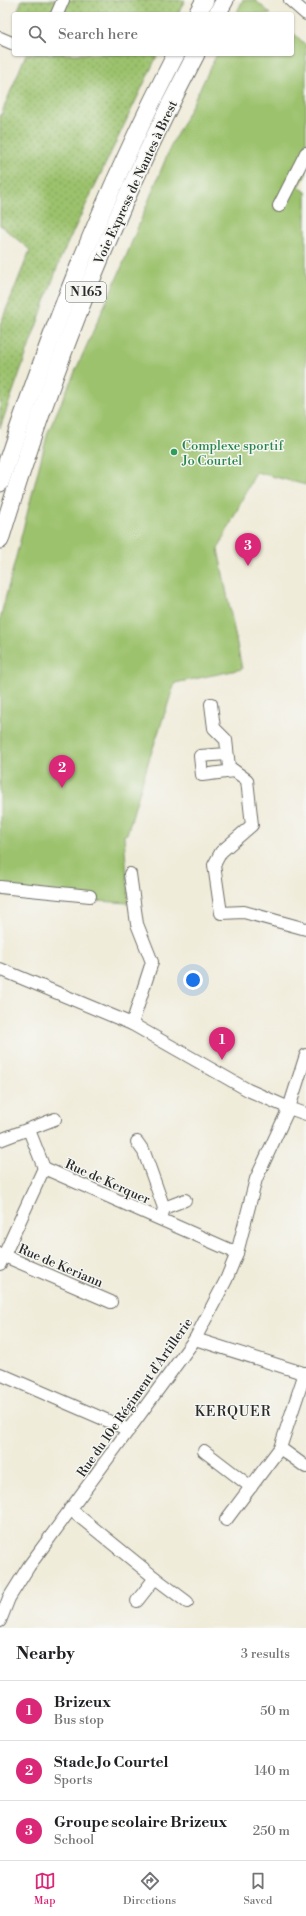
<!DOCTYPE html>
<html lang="en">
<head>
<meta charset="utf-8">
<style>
	:root { --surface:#fff; --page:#f6f6f6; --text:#202124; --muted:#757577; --line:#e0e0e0; --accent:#db2777 }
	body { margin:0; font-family:"Libre Bodoni",serif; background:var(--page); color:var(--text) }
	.you { position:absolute; left:193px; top:980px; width:14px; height:14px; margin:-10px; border:3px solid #fff; border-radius:50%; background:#1a73e8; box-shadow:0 0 0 6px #1a73e833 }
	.badge { display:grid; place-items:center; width:26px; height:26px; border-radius:50%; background:var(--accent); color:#fff; font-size:13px; font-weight:700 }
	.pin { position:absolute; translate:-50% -33px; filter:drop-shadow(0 1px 2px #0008) }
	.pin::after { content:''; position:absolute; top:21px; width:14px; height:12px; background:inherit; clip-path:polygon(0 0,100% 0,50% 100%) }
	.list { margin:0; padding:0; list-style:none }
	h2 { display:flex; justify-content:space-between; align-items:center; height:52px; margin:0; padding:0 16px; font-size:17px }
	h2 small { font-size:13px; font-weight:400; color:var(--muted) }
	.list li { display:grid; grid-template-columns:26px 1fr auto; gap:12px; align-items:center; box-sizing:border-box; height:60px; padding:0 16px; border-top:1px solid var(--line) }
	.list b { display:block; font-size:15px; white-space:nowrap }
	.list p { margin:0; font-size:13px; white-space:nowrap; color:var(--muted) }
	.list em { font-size:13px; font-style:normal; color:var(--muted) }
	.icon { flex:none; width:22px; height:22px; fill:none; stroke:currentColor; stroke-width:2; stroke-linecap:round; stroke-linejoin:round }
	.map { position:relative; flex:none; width:306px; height:1628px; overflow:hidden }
	.search { position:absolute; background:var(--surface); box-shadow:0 1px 3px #0004; left:12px; right:12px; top:12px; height:44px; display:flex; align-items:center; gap:10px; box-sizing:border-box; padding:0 14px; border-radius:4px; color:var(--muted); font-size:15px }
	.sheet { height:232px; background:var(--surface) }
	nav { display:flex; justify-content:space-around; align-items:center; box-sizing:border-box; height:56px; border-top:1px solid var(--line); background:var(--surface); font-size:11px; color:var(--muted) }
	nav a { display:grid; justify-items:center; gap:2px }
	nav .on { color:var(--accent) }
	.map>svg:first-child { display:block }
	.grass { fill:url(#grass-dots); stroke:#64764c }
	.green { fill:#9cc26d; stroke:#64764c }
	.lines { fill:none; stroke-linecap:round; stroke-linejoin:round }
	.minor-casing { stroke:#706f68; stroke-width:14 }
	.highway-casing { stroke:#706f68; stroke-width:19 }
	.minor { stroke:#fff; stroke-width:12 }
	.highway { stroke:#fff; stroke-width:17 }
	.leisure-dot { fill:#2e9e5b; stroke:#f6f6f2; stroke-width:1.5 }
	.labels { text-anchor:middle; stroke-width:3; stroke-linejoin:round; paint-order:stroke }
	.shield { fill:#f6f6f2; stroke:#686867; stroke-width:1 }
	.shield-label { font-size:12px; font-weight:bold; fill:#2b2b2b }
	.street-label { font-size:13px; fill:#2b2b2b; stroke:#f6f6f2 }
	.leisure-label { font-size:13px; fill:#27864d; stroke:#f6f6f2; text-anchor:start }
	.neighbourhood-label { font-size:14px; letter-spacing:1px; fill:#2b2b2b; stroke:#f6f6f2 }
</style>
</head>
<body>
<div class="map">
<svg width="306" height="1628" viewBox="0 0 306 1628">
	<defs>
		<pattern id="grass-dots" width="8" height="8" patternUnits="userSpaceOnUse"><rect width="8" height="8" fill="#9cc26d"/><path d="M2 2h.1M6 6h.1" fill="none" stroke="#7f9e5a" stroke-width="1.8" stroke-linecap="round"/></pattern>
	</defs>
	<rect width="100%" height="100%" fill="#f6f6f2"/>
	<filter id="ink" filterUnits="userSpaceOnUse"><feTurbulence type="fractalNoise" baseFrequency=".025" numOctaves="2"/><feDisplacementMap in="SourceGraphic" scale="8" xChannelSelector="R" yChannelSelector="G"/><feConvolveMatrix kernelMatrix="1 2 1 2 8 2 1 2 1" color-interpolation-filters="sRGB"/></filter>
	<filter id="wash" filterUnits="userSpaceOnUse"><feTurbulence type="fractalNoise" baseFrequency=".012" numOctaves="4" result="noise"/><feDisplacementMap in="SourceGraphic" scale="16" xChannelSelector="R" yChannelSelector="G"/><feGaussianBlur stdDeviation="0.9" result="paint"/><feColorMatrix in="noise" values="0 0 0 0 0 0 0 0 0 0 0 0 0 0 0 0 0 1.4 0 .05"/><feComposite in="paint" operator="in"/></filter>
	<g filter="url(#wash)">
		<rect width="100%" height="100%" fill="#f0ecda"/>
		<g class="grass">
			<path d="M 22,0 L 185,0 L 178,14 L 16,14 Z"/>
			<path d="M 26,54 L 158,54 L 61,257 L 0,428 L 0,325 L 30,250 L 0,225 L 0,117 Z"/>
		</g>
		<g class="green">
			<path d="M 243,0 L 255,0 L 271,14 L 236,14 Z"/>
			<path d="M 292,32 L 306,45 L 306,174 L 299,187 L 306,192 L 306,485 L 256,472 L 218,549 L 242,669 L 175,683 L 148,763 L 127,834 L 124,835 L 129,903 L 0,895 L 0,619 L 48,432 L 120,271 L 172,143 L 185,119 L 217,54 L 292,54 Z"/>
		</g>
	</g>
	<g filter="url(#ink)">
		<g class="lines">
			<defs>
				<g id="minor">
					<path d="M 290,0 L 306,14"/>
					<path d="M 57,14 L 63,0"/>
					<path d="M 0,38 L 14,44"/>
					<path d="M 279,206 L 306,153"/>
					<path d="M 211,704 L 214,728 L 226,740 L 229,767 L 247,780 L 252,825 L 221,852 L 214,865 L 221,913 L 244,912 L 306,929"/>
					<path d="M 227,754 L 200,756 L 202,775 L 234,771"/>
					<path d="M 130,874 L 137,924 L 152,962 L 132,1024"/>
					<path d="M 0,887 L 90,896"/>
					<path d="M 0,969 L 132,1024 L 248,1090 L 289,1108 L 306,1114"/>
					<path d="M 29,1130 L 44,1168"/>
					<path d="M 0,1140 L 55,1119"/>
					<path d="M 137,1142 L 144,1152 L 164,1208 L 161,1219"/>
					<path d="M 164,1208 L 185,1200"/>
					<path d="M 0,1254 L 111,1302"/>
					<path d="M 0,1264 L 44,1168 L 237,1253"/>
					<path d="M 195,1339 L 306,1374"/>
					<path d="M 0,1374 L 129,1430"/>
					<path d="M 280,1448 L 306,1467"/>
					<path d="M 204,1451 L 251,1487"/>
					<path d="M 70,1509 L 155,1578"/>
					<path d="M 226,1520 L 280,1448 L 305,1373"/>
					<path d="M 137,1601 L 155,1578 L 187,1602"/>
					<path d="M 0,1621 L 9,1598 L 29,1566 L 195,1339 L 226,1280 L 237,1253 L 256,1179 L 289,1108 L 306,1055"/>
				</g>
				<g id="highway">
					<path d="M 197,14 L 205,0"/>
					<path d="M 217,14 L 225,0"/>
					<path d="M 0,483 C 49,335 104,193 176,54"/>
					<path d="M 0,540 C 51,372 114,209 196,54"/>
				</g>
			</defs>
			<use href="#minor" class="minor-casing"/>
			<use href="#highway" class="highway-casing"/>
			<use href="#minor" class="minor"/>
			<use href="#highway" class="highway"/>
		</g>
	</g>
	<circle class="leisure-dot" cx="174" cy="452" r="4"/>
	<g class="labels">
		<rect class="shield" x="66" y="282" width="40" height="20" rx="3"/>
		<g class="shield-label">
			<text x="86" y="296">N 165</text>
		</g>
		<g class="street-label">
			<text transform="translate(135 182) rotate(-65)" y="5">Voie Express de Nantes à Brest</text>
			<text transform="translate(108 1181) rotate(24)" y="5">Rue de Kerquer</text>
			<text transform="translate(61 1265) rotate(23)" y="5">Rue de Keriann</text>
			<text transform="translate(134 1397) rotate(-55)" y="5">Rue du 10e Régiment d'Artillerie</text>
		</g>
		<g class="leisure-label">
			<text x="182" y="450">Complexe sportif<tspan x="182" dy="15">Jo Courtel</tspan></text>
		</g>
		<g class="neighbourhood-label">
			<text x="233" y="1416">KERQUER</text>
		</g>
	</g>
</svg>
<div class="you"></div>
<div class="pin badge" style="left:222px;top:1060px">1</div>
<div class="pin badge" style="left:62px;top:788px">2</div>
<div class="pin badge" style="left:248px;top:566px">3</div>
<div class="search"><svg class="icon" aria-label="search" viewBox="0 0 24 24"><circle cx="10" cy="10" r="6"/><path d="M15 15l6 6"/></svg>Search here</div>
</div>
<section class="sheet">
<h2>Nearby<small>3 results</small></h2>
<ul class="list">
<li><span class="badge">1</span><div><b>Brizeux</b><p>Bus stop</p></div><em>50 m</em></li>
<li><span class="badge">2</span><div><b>Stade Jo Courtel</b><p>Sports</p></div><em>140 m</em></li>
<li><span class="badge">3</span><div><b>Groupe scolaire Brizeux</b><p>School</p></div><em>250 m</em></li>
</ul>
</section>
<nav>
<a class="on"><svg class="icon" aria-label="map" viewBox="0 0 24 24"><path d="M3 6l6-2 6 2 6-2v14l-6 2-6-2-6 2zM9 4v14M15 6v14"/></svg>Map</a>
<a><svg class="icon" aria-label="directions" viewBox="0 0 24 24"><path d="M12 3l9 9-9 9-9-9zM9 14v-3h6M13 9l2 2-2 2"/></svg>Directions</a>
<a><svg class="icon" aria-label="saved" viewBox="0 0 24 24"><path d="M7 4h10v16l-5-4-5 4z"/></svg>Saved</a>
</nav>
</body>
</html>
